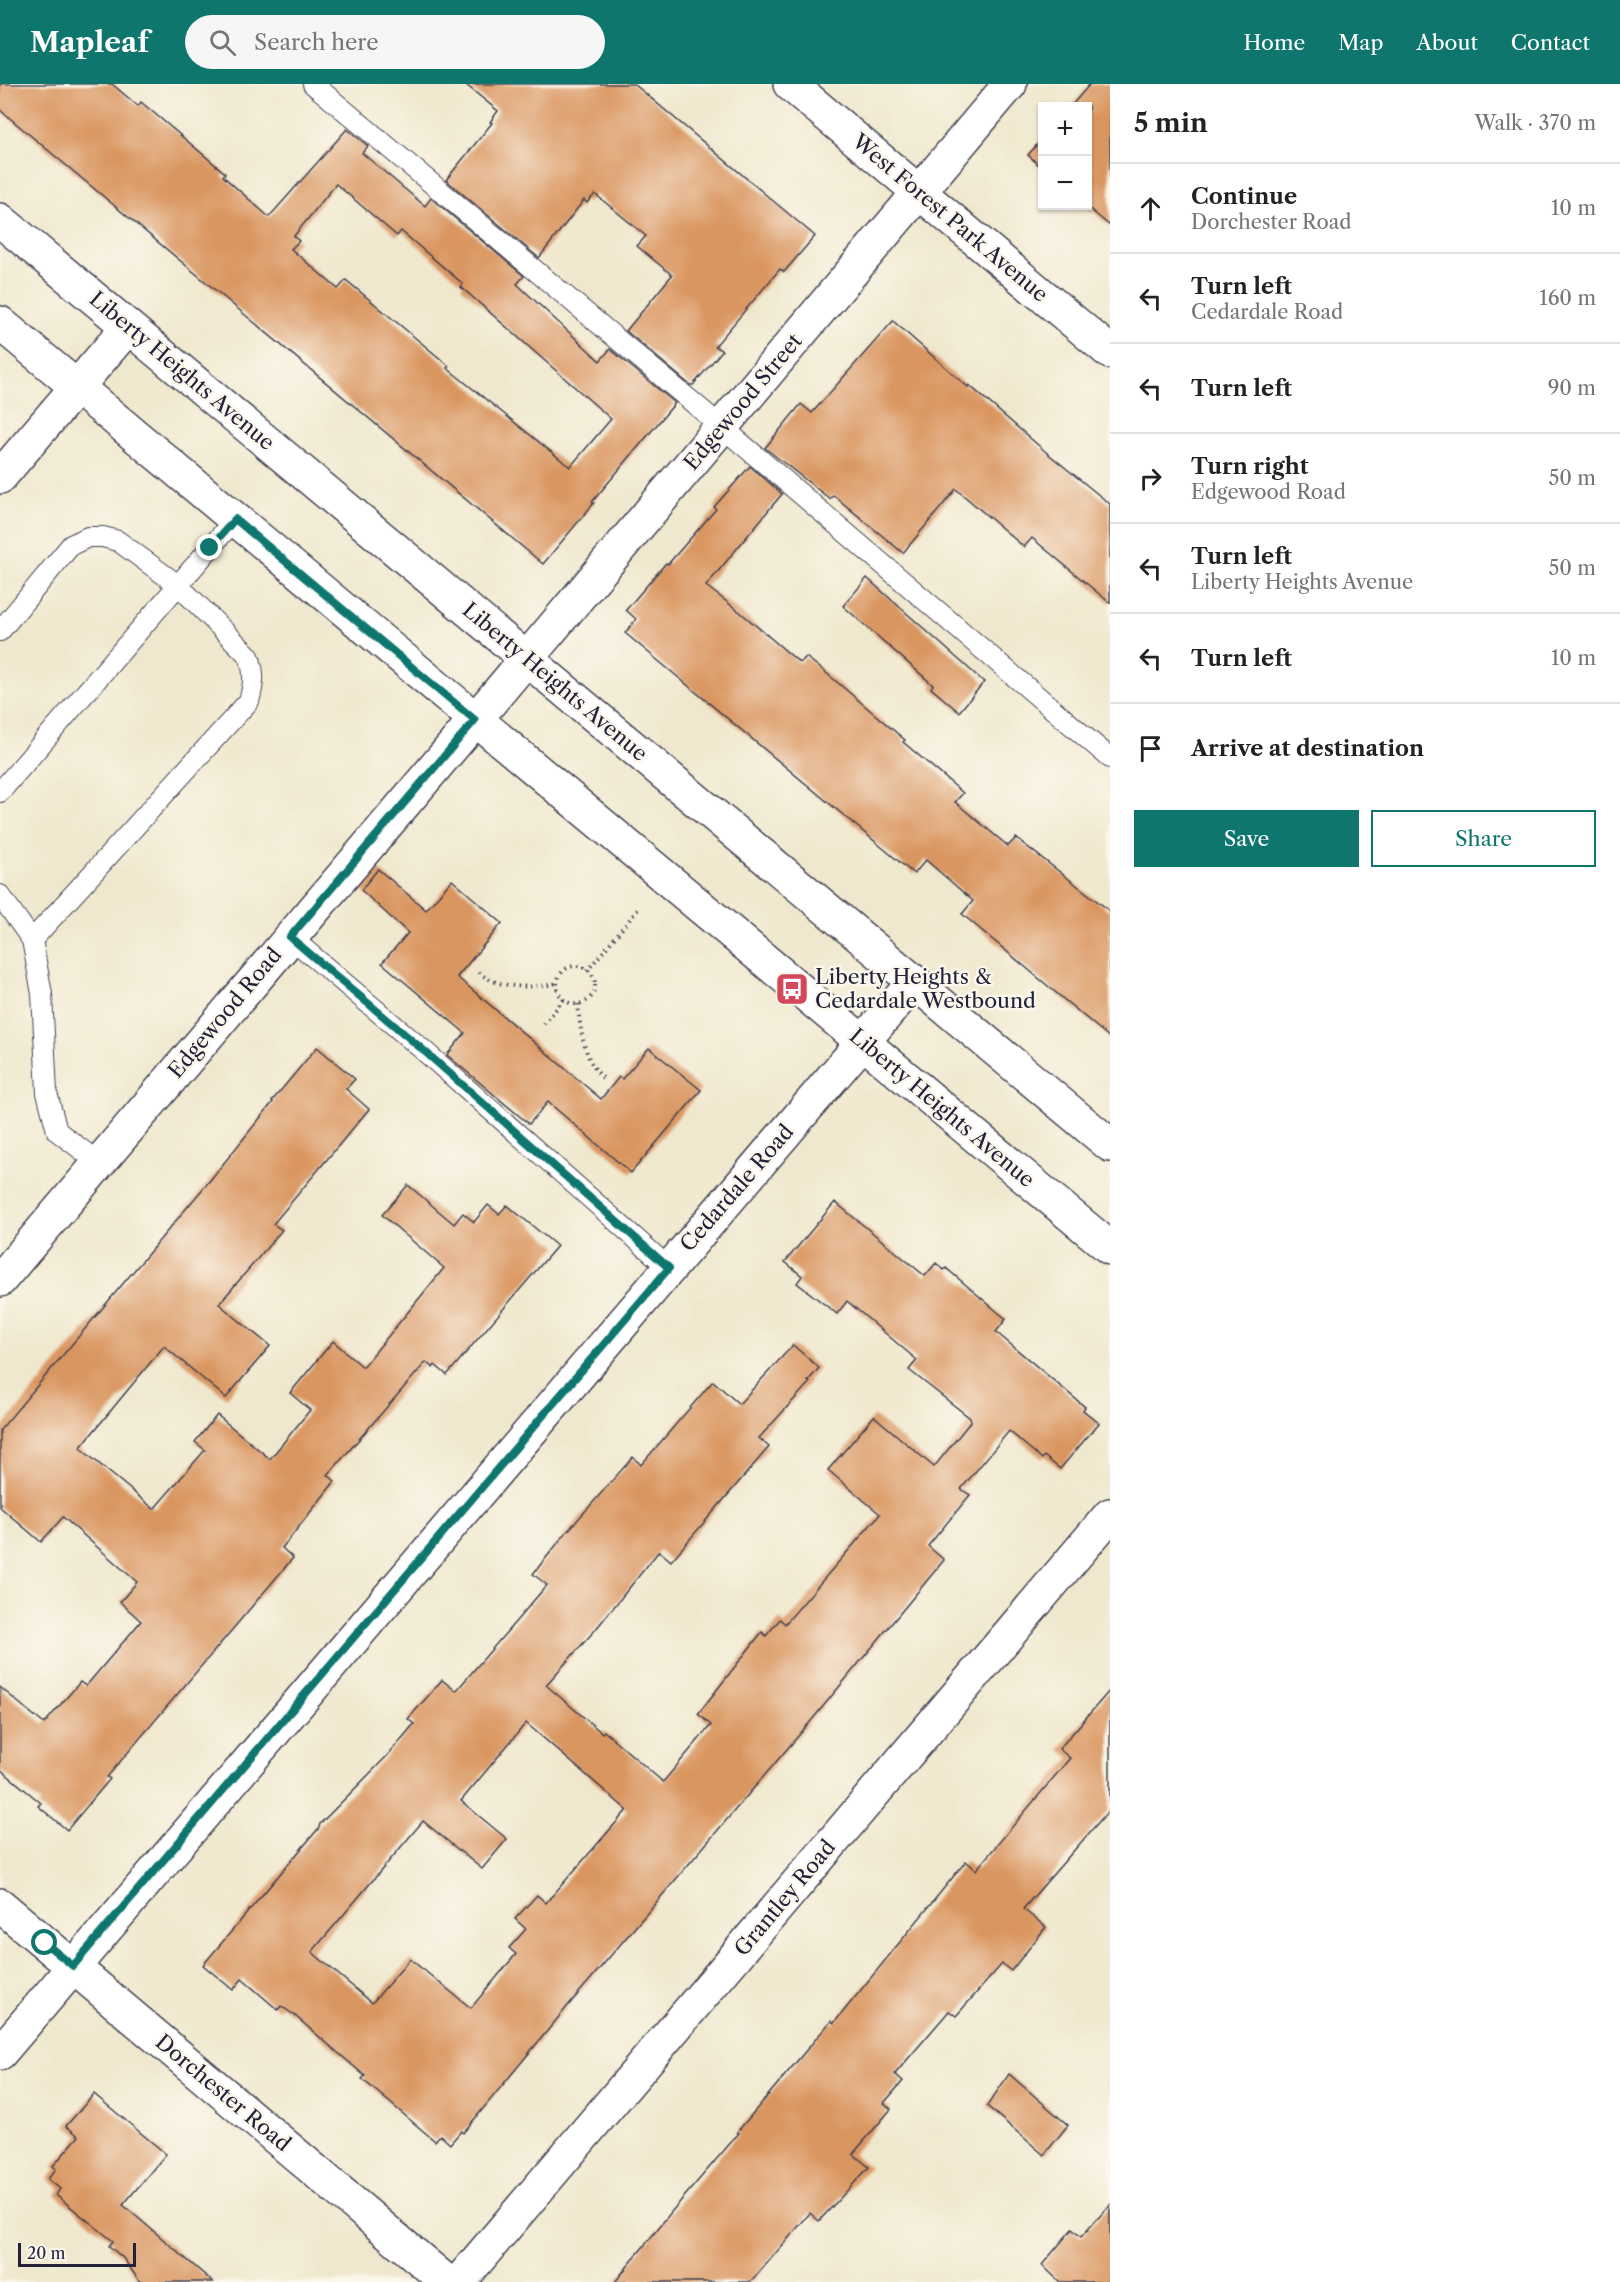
<!DOCTYPE html>
<html lang="en">
<head>
<meta charset="utf-8">
<style>
	:root { --surface:#fff; --page:#f6f6f6; --text:#222; --muted:#767676; --line:#e0e0e0; --accent:#0f766e }
	body { margin:0; font-family:"Libre Caslon Text",serif; background:var(--page); color:var(--text) }
	.controls { position:absolute; right:18px; top:18px; display:grid; overflow:hidden; border-radius:0px; box-shadow:0 2px 4px #0004 }
	.controls button { width:54px; height:54px; display:grid; place-items:center; padding:0; border:0; border-bottom:2px solid var(--line); background:var(--surface); color:var(--text); font:30px sans-serif }
	.scale { position:absolute; left:18px; bottom:15px; width:118px; box-sizing:border-box; padding-left:6px; border:3px solid #22223b; border-top:0; font-size:16px; line-height:21px; white-space:nowrap; color:#22223b; -webkit-text-stroke:4px #fbf7ec; paint-order:stroke }
	.stop { position:absolute; width:18px; height:18px; margin:-14px; border:4px solid #0f766e; border-radius:50%; background:#fff }
	.stop.end { background:#0f766e; border-color:#fff; box-shadow:0 2px 6px #0008 }
	.list { margin:0; padding:0; list-style:none }
	h2 { display:flex; justify-content:space-between; align-items:center; height:78px; margin:0; padding:0 24px; font-size:26px }
	h2 small { font-size:20px; font-weight:400; color:var(--muted) }
	.list li { display:grid; grid-template-columns:39px 1fr auto; gap:18px; align-items:center; box-sizing:border-box; height:90px; padding:0 24px; border-top:2px solid var(--line) }
	.list b { display:block; font-size:22px; white-space:nowrap }
	.list p { margin:0; font-size:20px; white-space:nowrap; color:var(--muted) }
	.list em { font-size:20px; font-style:normal; color:var(--muted) }
	.actions { display:flex; gap:12px; padding:18px 24px }
	.actions a { flex:1; padding:14px 0; border:2px solid var(--accent); border-radius:0px; text-align:center; font-size:21px; color:var(--accent) }
	.actions .main { background:var(--accent); color:#fff }
	.icon { flex:none; width:33px; height:33px; fill:none; stroke:currentColor; stroke-width:2; stroke-linecap:round; stroke-linejoin:round }
	.map { position:relative; flex:none; width:1110px; height:2198px; overflow:hidden }
	header { display:flex; align-items:center; gap:36px; box-sizing:border-box; height:84px; padding:0 30px; background:var(--accent); color:#fff }
	header strong { font-size:28px }
	nav { display:flex; gap:33px; margin-inline-start:auto; font-size:21px }
	.search { width:420px; height:54px; background:var(--page); display:flex; align-items:center; gap:15px; box-sizing:border-box; padding:0 21px; border-radius:33px; color:var(--muted); font-size:22px }
	main { display:flex }
	aside { flex:1; background:var(--surface) }
	.map>svg:first-child { display:block }
	.building { fill:#da9660; fill-rule:evenodd }
	.lines { fill:none; stroke-linecap:round; stroke-linejoin:round }
	.lane-casing { stroke:#414051; stroke-width:22 }
	.street-casing { stroke:#414051; stroke-width:36 }
	.secondary-casing { stroke:#414051; stroke-width:36 }
	.primary-casing { stroke:#414051; stroke-width:36 }
	.path { stroke:#414051; stroke-width:4; stroke-dasharray:1.5 4.5; stroke-linecap:butt }
	.lane { stroke:#fff; stroke-width:20 }
	.street { stroke:#fff; stroke-width:33 }
	.secondary { stroke:#fff; stroke-width:33 }
	.primary { stroke:#fff; stroke-width:33 }
	.route { stroke:#0f766e; stroke-width:8 }
	.labels { text-anchor:middle; stroke-width:5; stroke-linejoin:round; paint-order:stroke }
	.street-label { font-size:21px; fill:#22223b; stroke:#fbf7ec }
	.poi-label { font-size:21px; fill:#22223b; stroke:#fbf7ec; text-anchor:start }
</style>
</head>
<body>
<header>
<strong>Mapleaf</strong>
<div class="search"><svg class="icon" aria-label="search" viewBox="0 0 24 24"><circle cx="10" cy="10" r="6"/><path d="M15 15l6 6"/></svg>Search here</div>
<nav><a>Home</a><a>Map</a><a>About</a><a>Contact</a></nav>
</header>
<main>
<div class="map">
<svg width="1110" height="2198" viewBox="0 0 1110 2198">
	<rect width="100%" height="100%" fill="#fbf7ec"/>
	<filter id="ink" filterUnits="userSpaceOnUse"><feTurbulence type="fractalNoise" baseFrequency=".0167" numOctaves="2"/><feDisplacementMap in="SourceGraphic" scale="12" xChannelSelector="R" yChannelSelector="G"/><feConvolveMatrix kernelMatrix="1 2 1 2 8 2 1 2 1" color-interpolation-filters="sRGB"/></filter>
	<filter id="wash" filterUnits="userSpaceOnUse"><feTurbulence type="fractalNoise" baseFrequency=".008" numOctaves="4" result="noise"/><feDisplacementMap in="SourceGraphic" scale="24" xChannelSelector="R" yChannelSelector="G"/><feGaussianBlur stdDeviation="1.35" result="paint"/><feColorMatrix in="noise" values="0 0 0 0 0 0 0 0 0 0 0 0 0 0 0 0 0 1.4 0 .05"/><feComposite in="paint" operator="in"/></filter>
	<g filter="url(#wash)">
		<rect width="100%" height="100%" fill="#f0e8ce"/>
		<g id="blocks">
			<g class="building">
				<path d="M 0,0 L 112,0 L 138,22 L 141,18 L 225,89 L 223,92 L 269,133 L 347,45 L 368,62 L 362,69 L 425,122 L 431,114 L 524,192 L 517,200 L 600,277 L 610,265 L 675,319 L 592,418 L 594,419 L 543,480 L 0,26 ZM 336,100 L 397,152 L 401,147 L 463,200 L 461,203 L 611,335 L 570,383 L 447,284 L 449,282 L 346,196 L 338,205 L 291,165 L 299,157 L 294,152 Z"/>
				<path d="M 465,0 L 634,0 L 815,152 L 784,188 L 780,185 L 715,262 L 722,267 L 693,301 L 690,301 L 626,247 L 672,191 L 637,162 L 646,152 L 595,110 L 587,119 L 584,116 L 539,174 L 446,96 L 492,39 L 490,38 L 498,27 Z"/>
				<path d="M 1090,0 L 1110,0 L 1110,142 L 1086,122 L 1088,22 L 1071,22 Z"/>
				<path d="M 1042,55 L 1042,84 L 1028,71 Z"/>
				<path d="M 893,237 L 968,303 L 969,301 L 1046,368 L 1110,420 L 1110,519 L 1032,454 L 1024,463 L 956,405 L 903,469 L 833,411 L 830,415 L 765,364 L 801,320 L 812,329 Z"/>
				<path d="M 750,382 L 782,410 L 706,502 L 740,528 L 800,579 L 806,573 L 824,587 L 905,656 L 903,658 L 963,709 L 955,718 L 1008,762 L 1016,754 L 1110,827 L 1110,954 L 962,830 L 973,817 L 926,776 L 914,790 L 625,549 L 636,535 L 626,526 L 666,479 L 668,480 L 716,425 L 714,423 Z"/>
				<path d="M 867,494 L 984,598 L 959,628 L 931,604 L 933,601 L 843,522 Z"/>
				<path d="M 378,785 L 426,826 L 452,796 L 502,839 L 457,893 L 601,1015 L 619,993 L 622,995 L 649,964 L 701,1006 L 631,1089 L 548,1018 L 529,1040 L 447,971 L 465,949 L 382,879 L 408,849 L 361,806 Z"/>
				<path d="M 317,963 L 355,995 L 346,1005 L 369,1025 L 273,1140 L 282,1146 L 219,1220 L 270,1262 L 226,1314 L 164,1262 L 80,1364 L 154,1425 L 205,1366 L 195,1358 L 217,1331 L 270,1375 L 310,1326 L 290,1309 L 333,1257 L 363,1283 L 444,1184 L 382,1131 L 408,1101 L 454,1140 L 463,1129 L 474,1138 L 488,1121 L 499,1130 L 507,1121 L 557,1162 L 447,1291 L 435,1281 L 433,1284 L 426,1278 L 328,1391 L 335,1397 L 282,1464 L 293,1474 L 107,1693 L 110,1695 L 67,1746 L 38,1722 L 41,1719 L 0,1685 L 0,1603 L 44,1640 L 80,1598 L 86,1602 L 141,1537 L 120,1518 L 137,1498 L 63,1433 L 41,1458 L 0,1423 L 0,1346 L 211,1095 L 273,1018 L 272,1017 Z"/>
				<path d="M 835,1118 L 925,1192 L 936,1179 L 944,1186 L 946,1184 L 1006,1235 L 996,1248 L 1085,1323 L 1083,1326 L 1099,1339 L 1060,1385 L 1044,1372 L 1042,1375 L 1009,1347 L 961,1405 L 970,1411 L 928,1462 L 944,1476 L 811,1637 L 572,1917 L 463,2049 L 461,2047 L 450,2060 L 440,2051 L 435,2057 L 362,1995 L 365,1992 L 294,1931 L 281,1922 L 278,1926 L 242,1895 L 233,1906 L 203,1881 L 318,1745 L 320,1740 L 387,1672 L 414,1640 L 408,1635 L 442,1596 L 456,1607 L 547,1501 L 533,1490 L 566,1449 L 633,1373 L 641,1381 L 713,1297 L 739,1320 L 793,1261 L 819,1284 L 808,1297 L 810,1298 L 759,1354 L 769,1363 L 671,1477 L 659,1467 L 596,1545 L 546,1601 L 602,1649 L 604,1647 L 663,1698 L 711,1641 L 698,1630 L 762,1548 L 766,1552 L 780,1535 L 785,1540 L 880,1430 L 828,1386 L 874,1332 L 934,1383 L 971,1337 L 970,1334 L 909,1286 L 917,1276 L 847,1217 L 837,1230 L 797,1199 L 802,1192 L 785,1178 ZM 526,1639 L 627,1726 L 546,1819 L 537,1811 L 515,1835 L 526,1845 L 509,1864 L 516,1870 L 471,1924 L 410,1875 L 372,1919 L 312,1868 L 423,1737 L 482,1785 L 507,1755 L 461,1717 Z"/>
				<path d="M 1110,1606 L 1110,1725 L 1023,1825 L 1046,1843 L 1011,1887 L 1002,1880 L 956,1932 L 949,1927 L 895,1990 L 903,1997 L 884,2019 L 891,2025 L 853,2070 L 869,2083 L 819,2137 L 810,2129 L 751,2198 L 615,2198 L 672,2127 L 739,2049 L 737,2048 L 831,1937 L 834,1939 L 966,1777 L 976,1786 L 1070,1674 L 1059,1665 Z"/>
				<path d="M 1009,1990 L 1068,2041 L 1044,2071 L 987,2022 Z"/>
				<path d="M 94,2010 L 166,2070 L 123,2121 L 213,2198 L 140,2198 L 123,2174 L 109,2162 L 113,2157 L 56,2111 L 60,2105 L 48,2095 L 56,2085 L 53,2082 L 79,2052 L 66,2042 Z"/>
				<path d="M 1110,2121 L 1110,2198 L 1060,2198 L 1042,2181 L 1072,2145 L 1081,2153 Z"/>
			</g>
		</g>
	</g>
	<g filter="url(#ink)">
		<use href="#blocks" fill-opacity="0" stroke="#414051" stroke-width="1.5"/>
		<g class="lines">
			<defs>
				<g id="lane">
					<path d="M 313,0 L 722,343 L 1110,674"/>
					<path d="M 0,547 L 71,461 L 88,453 L 103,453 L 118,457 L 178,501 L 249,572 C 255,589 254,600 249,617 L 32,856"/>
					<path d="M 0,708 L 235,435"/>
					<path d="M 0,811 L 32,856 L 42,910 L 47,1009 L 57,1047 L 99,1079"/>
					<path d="M 290,853 L 422,965 L 669,1184"/>
				</g>
				<g id="street">
					<path d="M 790,0 L 1110,268"/>
					<path d="M 0,393 L 128,243"/>
					<path d="M 0,1196 L 475,636 L 1010,0"/>
					<path d="M 0,1821 L 447,2198"/>
					<path d="M 0,1969 L 914,898"/>
				</g>
				<path id="secondary" d="M 459,2198 L 1110,1431"/>
				<g id="primary">
					<path d="M 0,136 L 1110,1061"/>
					<path d="M 0,239 L 1110,1164"/>
				</g>
			</defs>
			<use href="#lane" class="lane-casing"/>
			<use href="#street" class="street-casing"/>
			<use href="#secondary" class="secondary-casing"/>
			<use href="#primary" class="primary-casing"/>
			<g class="path">
				<circle cx="576" cy="901" r="19"/>
				<path d="M 587,887 L 639,824"/>
				<path d="M 479,888 C 496,905 535,905 557,899"/>
				<path d="M 578,920 C 580,945 584,978 604,995"/>
				<path d="M 544,940 L 564,915"/>
			</g>
			<use href="#lane" class="lane"/>
			<use href="#street" class="street"/>
			<use href="#secondary" class="secondary"/>
			<use href="#primary" class="primary"/>
		</g>
	</g>
	<g class="lines" filter="url(#ink)">
		<path class="route" d="M 45,1859 L 73,1882 L 669,1184 L 422,965 L 290,853 L 475,636 L 235,435 L 210,464"/>
	</g>
	<defs>
		<symbol id="bus-square" viewBox="-11 -11 22 22"><rect x="-9" y="-9" width="18" height="18" rx="4" fill="#d1495b" stroke="#fbf7ec"/><path d="M-5-6H5V4H4V6H2V4H-2V6H-4V4H-5ZM-3.5-4V0h7V-4ZM-3.5 1.2v1.5H-2V1.2ZM2 1.2v1.5H3.5V1.2Z" fill="#fff"/></symbol>
	</defs>
	<g fill-rule="evenodd">
		<use href="#bus-square" x="773" y="886" width="38" height="38"/>
	</g>
	<g class="labels">
		<g class="street-label">
			<text transform="translate(950 134) rotate(40)" y="7">West Forest Park Avenue</text>
			<text transform="translate(182 287) rotate(40)" y="7">Liberty Heights Avenue</text>
			<text transform="translate(743 318) rotate(-50)" y="7">Edgewood Street</text>
			<text transform="translate(555 598) rotate(40)" y="7">Liberty Heights Avenue</text>
			<text transform="translate(225 929) rotate(-50)" y="7">Edgewood Road</text>
			<text transform="translate(942 1024) rotate(40)" y="7">Liberty Heights Avenue</text>
			<text transform="translate(737 1104) rotate(-49)" y="7">Cedardale Road</text>
			<text transform="translate(785 1814) rotate(-50)" y="7">Grantley Road</text>
			<text transform="translate(223 2009) rotate(40)" y="7">Dorchester Road</text>
		</g>
		<g class="poi-label">
			<text x="815" y="900">Liberty Heights &amp;<tspan x="815" dy="24">Cedardale Westbound</tspan></text>
		</g>
	</g>
</svg>
<div class="controls">
<button>+</button>
<button>−</button>
</div>
<div class="scale">20 m</div>
<div class="stop" style="left:45px;top:1859px"></div>
<div class="stop end" style="left:210px;top:464px"></div>
</div>
<aside>
<h2>5 min<small>Walk · 370 m</small></h2>
<ul class="list">
<li><svg class="icon" aria-label="ahead" viewBox="0 0 24 24"><path d="M12 20V5M6 11l6-6 6 6"/></svg><div><b>Continue</b><p>Dorchester Road</p></div><em>10 m</em></li>
<li><svg class="icon" aria-label="left" viewBox="0 0 24 24"><path d="M17 20v-9H6M10 6l-5 5 5 5"/></svg><div><b>Turn left</b><p>Cedardale Road</p></div><em>160 m</em></li>
<li><svg class="icon" aria-label="left" viewBox="0 0 24 24"><path d="M17 20v-9H6M10 6l-5 5 5 5"/></svg><div><b>Turn left</b></div><em>90 m</em></li>
<li><svg class="icon" aria-label="right" viewBox="0 0 24 24"><path d="M7 20v-9h11M14 6l5 5-5 5"/></svg><div><b>Turn right</b><p>Edgewood Road</p></div><em>50 m</em></li>
<li><svg class="icon" aria-label="left" viewBox="0 0 24 24"><path d="M17 20v-9H6M10 6l-5 5 5 5"/></svg><div><b>Turn left</b><p>Liberty Heights Avenue</p></div><em>50 m</em></li>
<li><svg class="icon" aria-label="left" viewBox="0 0 24 24"><path d="M17 20v-9H6M10 6l-5 5 5 5"/></svg><div><b>Turn left</b></div><em>10 m</em></li>
<li><svg class="icon" aria-label="arrive" viewBox="0 0 24 24"><path d="M6 21V4h12l-3 4 3 4H6"/></svg><div><b>Arrive at destination</b></div></li>
</ul>
<div class="actions"><a class="main">Save</a><a>Share</a></div>
</aside>
</main>
</body>
</html>
